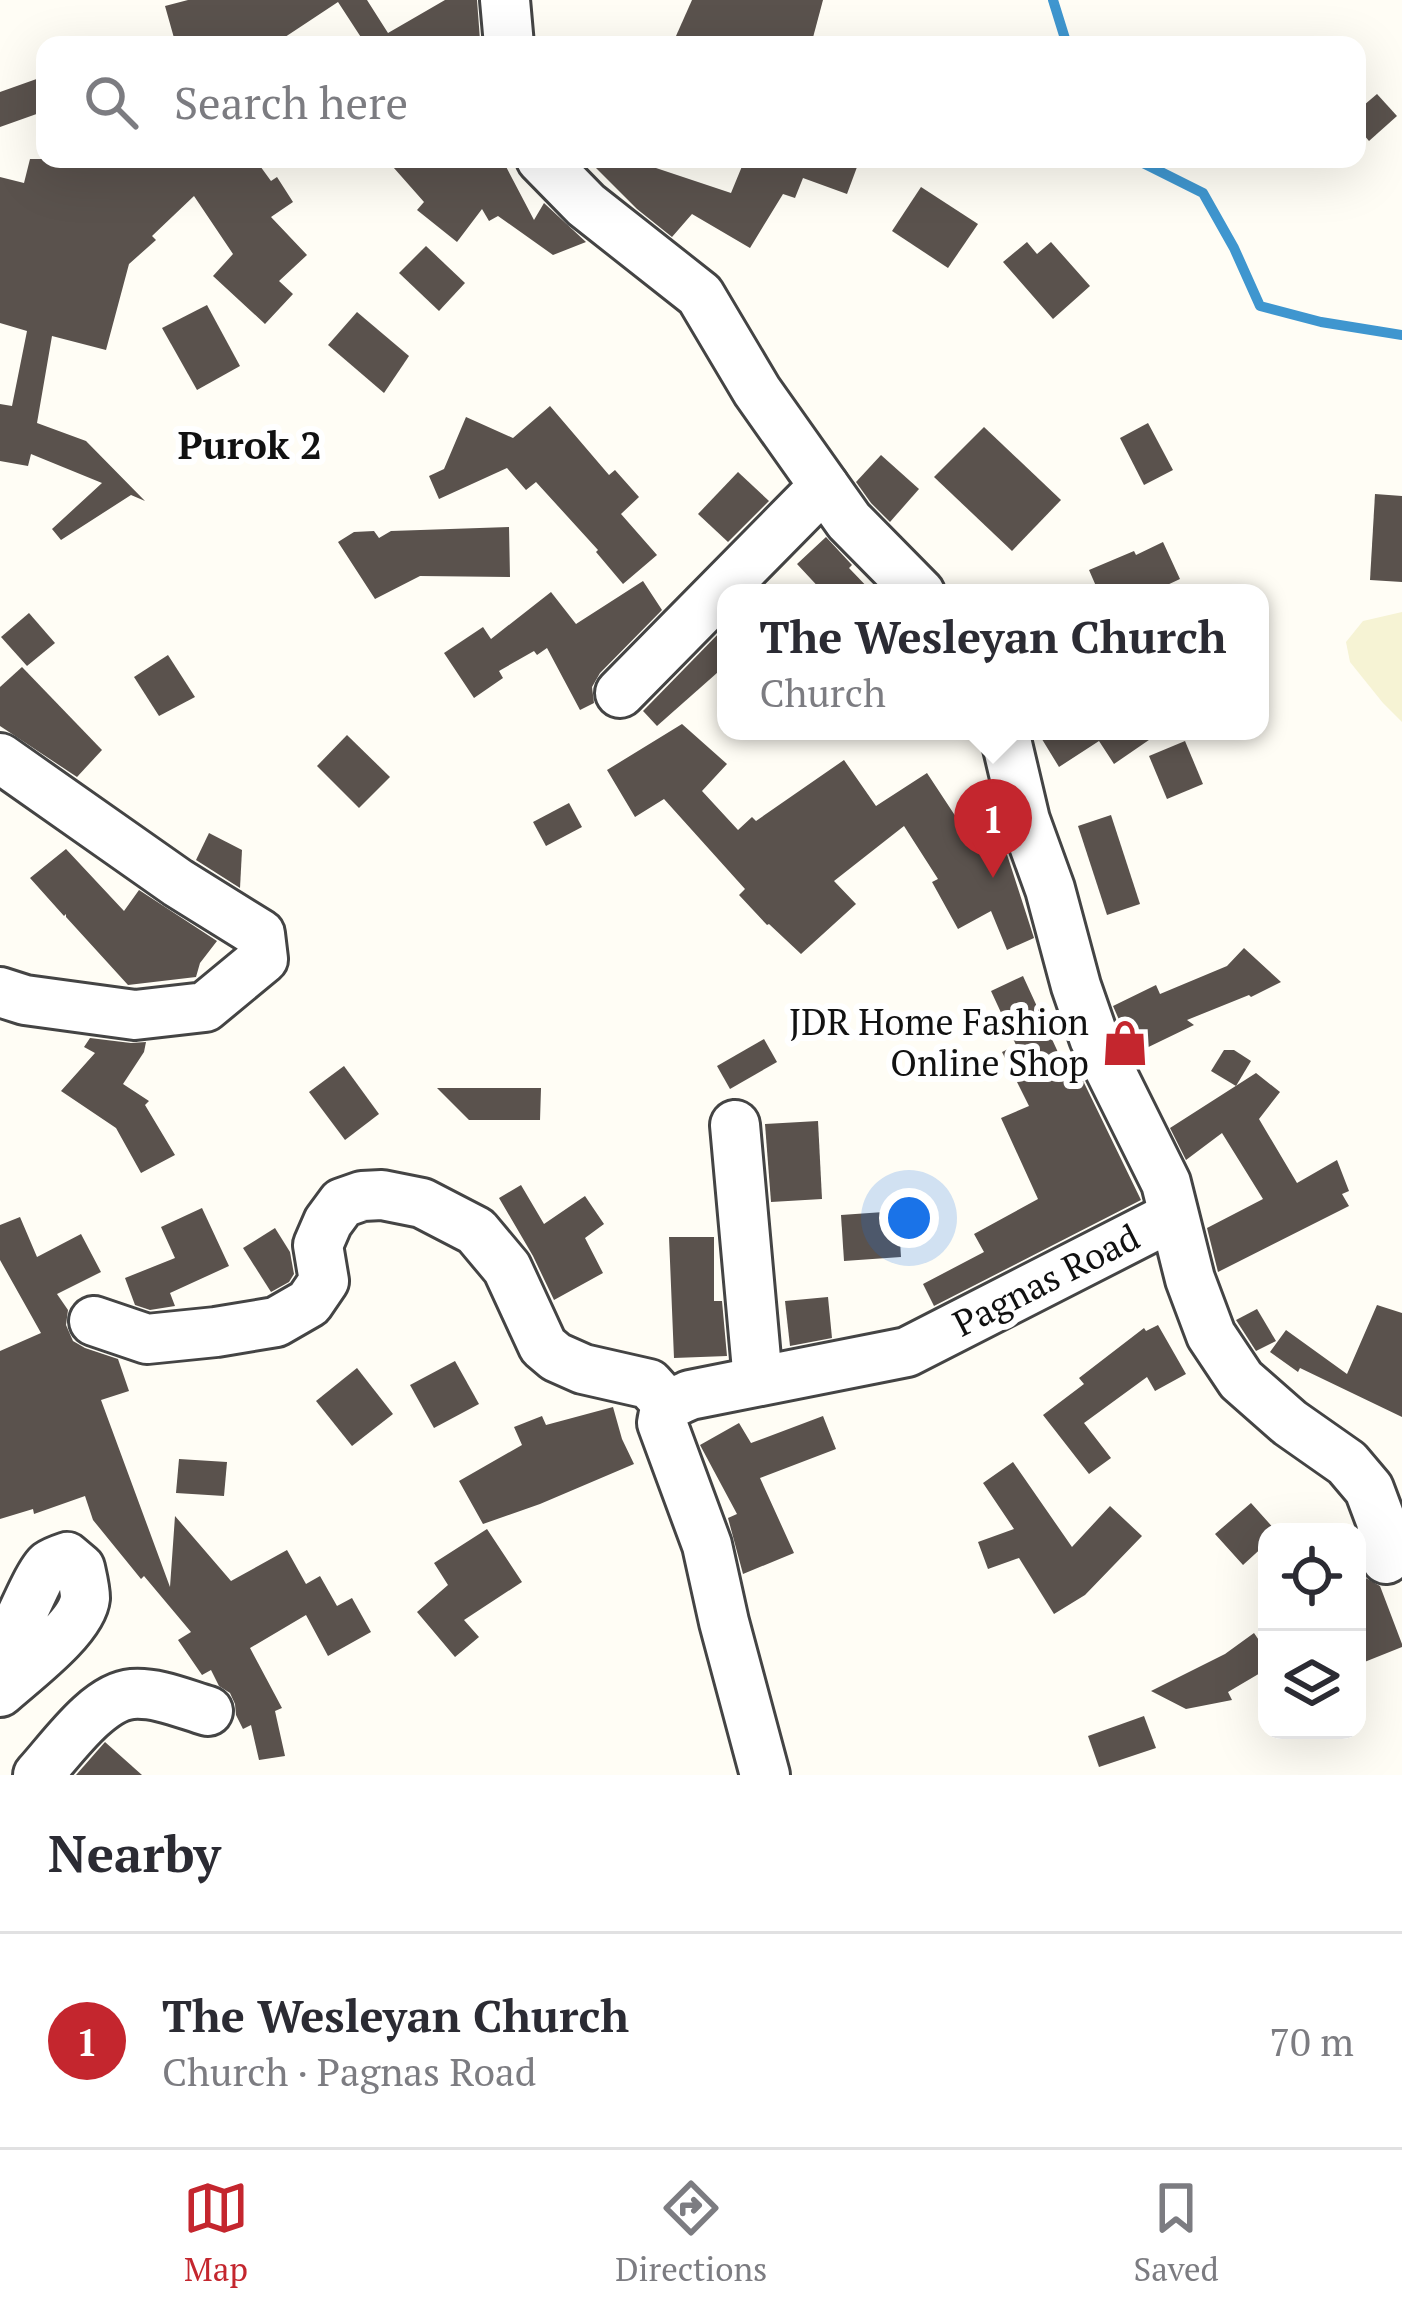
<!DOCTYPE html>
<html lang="en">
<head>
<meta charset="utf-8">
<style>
	:root { --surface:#fff; --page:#f7f7f7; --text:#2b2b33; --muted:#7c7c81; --line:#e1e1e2; --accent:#c4262e }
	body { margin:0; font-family:"PT Serif",serif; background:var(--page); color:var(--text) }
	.controls { position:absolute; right:36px; bottom:36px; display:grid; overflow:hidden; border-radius:24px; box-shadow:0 12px 48px #0002 }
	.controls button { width:108px; height:108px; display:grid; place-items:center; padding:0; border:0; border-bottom:3px solid var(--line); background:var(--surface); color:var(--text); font:60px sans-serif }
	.you { position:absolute; left:909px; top:1218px; width:42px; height:42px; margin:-30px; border:9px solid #fff; border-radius:50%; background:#1a73e8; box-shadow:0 0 0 18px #1a73e833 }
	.badge { display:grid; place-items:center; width:78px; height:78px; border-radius:50%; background:var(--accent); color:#fff; font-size:39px; font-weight:700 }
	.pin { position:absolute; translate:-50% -99px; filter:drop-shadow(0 3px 6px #0008) }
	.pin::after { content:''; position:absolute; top:63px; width:42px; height:36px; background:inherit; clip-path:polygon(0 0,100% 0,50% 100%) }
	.popup { position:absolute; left:717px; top:584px; width:552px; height:156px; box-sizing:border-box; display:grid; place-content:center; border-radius:24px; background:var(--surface); filter:drop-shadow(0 3px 9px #0005); font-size:39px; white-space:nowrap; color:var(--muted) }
	.popup b { font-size:45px; color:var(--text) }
	.popup::after { content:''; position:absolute; left:50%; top:100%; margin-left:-24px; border:24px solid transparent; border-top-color:var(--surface) }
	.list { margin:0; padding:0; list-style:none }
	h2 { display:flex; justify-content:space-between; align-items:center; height:156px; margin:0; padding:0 48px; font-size:51px }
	h2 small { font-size:39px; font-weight:400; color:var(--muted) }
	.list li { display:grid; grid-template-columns:78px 1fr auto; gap:36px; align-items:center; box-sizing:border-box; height:216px; padding:0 48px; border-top:3px solid var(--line) }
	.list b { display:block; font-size:45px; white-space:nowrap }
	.list p { margin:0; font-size:39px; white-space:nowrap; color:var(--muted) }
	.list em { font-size:39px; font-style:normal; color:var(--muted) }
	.icon { flex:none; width:66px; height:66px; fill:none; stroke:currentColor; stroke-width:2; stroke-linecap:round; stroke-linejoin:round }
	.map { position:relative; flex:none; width:1402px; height:1775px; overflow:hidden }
	.search { position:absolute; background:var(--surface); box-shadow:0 12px 48px #0002; left:36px; right:36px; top:36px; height:132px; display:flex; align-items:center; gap:30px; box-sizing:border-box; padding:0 42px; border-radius:24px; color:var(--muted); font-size:45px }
	.sheet { height:372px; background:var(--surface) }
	nav { display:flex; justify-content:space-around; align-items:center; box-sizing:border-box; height:168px; border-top:3px solid var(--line); background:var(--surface); font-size:33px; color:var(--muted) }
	nav a { display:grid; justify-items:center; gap:6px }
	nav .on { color:var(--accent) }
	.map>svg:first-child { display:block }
	.farmland { fill:#f6f3d4 }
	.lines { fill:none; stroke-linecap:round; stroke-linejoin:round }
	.stream { stroke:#3f96cf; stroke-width:10 }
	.building { fill:#5a524d }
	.minor-casing { stroke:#444; stroke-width:54 }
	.minor { stroke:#fff; stroke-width:48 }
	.labels { text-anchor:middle; stroke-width:12; stroke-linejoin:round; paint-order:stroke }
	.poi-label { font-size:36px; fill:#111; stroke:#fff; text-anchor:end }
	.street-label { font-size:36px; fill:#111; stroke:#fff }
	.neighbourhood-label { font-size:39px; font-weight:bold; fill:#111; stroke:#fff }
</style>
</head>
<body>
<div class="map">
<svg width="1402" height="1775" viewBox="0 0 1402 1775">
	<rect width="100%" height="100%" fill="#fffdf5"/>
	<path class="farmland" d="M 1402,612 L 1402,722 L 1383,703 L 1350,662 L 1346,642 L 1363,621 Z"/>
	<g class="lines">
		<g class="stream">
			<path d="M 1053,0 L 1067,45"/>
			<path d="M 1135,159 L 1203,193 L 1234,248 L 1260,306 L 1321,322 L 1402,335"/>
		</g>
	</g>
	<g class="building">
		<path d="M 188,0 L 367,0 L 388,33 L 445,0 L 477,0 L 480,40 L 478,45 L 366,45 L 338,2 L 273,45 L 176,45 L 165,6 Z"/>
		<path d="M 692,0 L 823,0 L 811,45 L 672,45 Z"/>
		<path d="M 45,76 L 45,111 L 0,127 L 0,92 Z"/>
		<path d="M 1377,94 L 1397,116 L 1369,141 L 1357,127 L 1357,111 Z"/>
		<path d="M 30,159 L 255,159 L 271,181 L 277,177 L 293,202 L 271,217 L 307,255 L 279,281 L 293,294 L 265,324 L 213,276 L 233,254 L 194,196 L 152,236 L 156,240 L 129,264 L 106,350 L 52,336 L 37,423 L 86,441 L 145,501 L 131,495 L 61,540 L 52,529 L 102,483 L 31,454 L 28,466 L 0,461 L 0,404 L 12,406 L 27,331 L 0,323 L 0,177 L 24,183 Z"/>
		<path d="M 386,159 L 502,159 L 534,220 L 544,203 L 586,242 L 553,255 L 498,216 L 489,221 L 482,209 L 457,242 L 417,210 L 424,202 Z"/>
		<path d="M 587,159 L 629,159 L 731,193 L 745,159 L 860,159 L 847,194 L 803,178 L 795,198 L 783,194 L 750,248 L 692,214 L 672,237 L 637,209 Z"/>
		<path d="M 921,187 L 978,224 L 948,268 L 892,231 Z"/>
		<path d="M 1027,242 L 1037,254 L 1051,242 L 1090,286 L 1053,319 L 1003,262 Z"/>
		<path d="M 426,246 L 465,283 L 439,311 L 399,273 Z"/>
		<path d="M 207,305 L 240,366 L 197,390 L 162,328 Z"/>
		<path d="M 357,312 L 409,356 L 384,393 L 328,345 Z"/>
		<path d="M 550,406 L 609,475 L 615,470 L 639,497 L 621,514 L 657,555 L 623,584 L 596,552 L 598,550 L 536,482 L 526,490 L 507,468 L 439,499 L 429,476 L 444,469 L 466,417 L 513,438 Z"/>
		<path d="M 1148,423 L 1173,470 L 1144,485 L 1120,438 Z"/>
		<path d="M 984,427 L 1061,500 L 1012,551 L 934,477 Z"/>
		<path d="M 881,455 L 919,489 L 890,522 L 871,503 L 856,482 Z"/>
		<path d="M 738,472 L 769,501 L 728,542 L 698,514 Z"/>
		<path d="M 1375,494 L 1402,496 L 1402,582 L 1370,580 Z"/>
		<path d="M 509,527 L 510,577 L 420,576 L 375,599 L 338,542 L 354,532 L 374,531 L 379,538 L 391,531 Z"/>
		<path d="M 826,537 L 852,565 L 849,568 L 873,593 L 824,593 L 797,564 Z"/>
		<path d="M 1163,542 L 1180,579 L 1150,593 L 1099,593 L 1089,570 L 1134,551 L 1136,555 Z"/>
		<path d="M 643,581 L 662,610 L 600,673 L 592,687 L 594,703 L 580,710 L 547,648 L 537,655 L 534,651 L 499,671 L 503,678 L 474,698 L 444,653 L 483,627 L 491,639 L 551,592 L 576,624 Z"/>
		<path d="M 29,613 L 55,643 L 27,666 L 1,637 Z"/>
		<path d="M 726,626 L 726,665 L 657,726 L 643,711 Z"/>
		<path d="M 168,655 L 195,697 L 159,716 L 134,677 Z"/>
		<path d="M 22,667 L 102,750 L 77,777 L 0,726 L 0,687 Z"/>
		<path d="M 682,724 L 727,764 L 702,791 L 738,830 L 752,817 L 756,821 L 844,760 L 876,806 L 927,773 L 981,855 L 1003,842 L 1034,938 L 1007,950 L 991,911 L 958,929 L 932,882 L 938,879 L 904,826 L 834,881 L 856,904 L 801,954 L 769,924 L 767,925 L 739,895 L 745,889 L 664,799 L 635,817 L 607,770 Z"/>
		<path d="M 1037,731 L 1162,731 L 1114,764 L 1099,741 L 1059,767 Z"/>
		<path d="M 347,735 L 390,777 L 359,808 L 317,766 Z"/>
		<path d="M 1185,741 L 1203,784 L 1167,799 L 1149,756 Z"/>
		<path d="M 569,803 L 582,827 L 546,846 L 533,822 Z"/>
		<path d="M 1111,815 L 1140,904 L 1107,915 L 1078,826 Z"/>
		<path d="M 209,833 L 242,850 L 240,888 L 196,860 Z"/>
		<path d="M 66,849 L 124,911 L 139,890 L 217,941 L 200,963 L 196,977 L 128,985 L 66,917 L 66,914 L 64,916 L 30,878 Z"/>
		<path d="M 1244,948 L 1281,982 L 1251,997 L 1249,995 L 1187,1020 L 1194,1025 L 1134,1054 L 1113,1006 L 1156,985 L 1160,994 L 1227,966 Z"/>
		<path d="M 1023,976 L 1062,1061 L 1071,1056 L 1141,1200 L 934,1306 L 923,1284 L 984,1252 L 974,1234 L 1038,1199 L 1001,1118 L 1029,1106 L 1002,1052 L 1016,1045 L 991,991 Z"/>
		<path d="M 90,1038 L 131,1043 L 146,1042 L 144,1052 L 123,1084 L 149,1101 L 145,1105 L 175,1155 L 141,1173 L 116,1128 L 61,1091 L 95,1053 L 84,1047 Z"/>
		<path d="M 764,1039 L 777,1062 L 730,1089 L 717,1066 Z"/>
		<path d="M 1224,1050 L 1234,1050 L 1251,1061 L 1236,1086 L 1211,1071 Z"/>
		<path d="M 344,1066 L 379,1114 L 345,1140 L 309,1092 Z"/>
		<path d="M 1256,1073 L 1280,1092 L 1259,1119 L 1297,1183 L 1337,1160 L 1349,1191 L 1342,1194 L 1349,1206 L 1218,1272 L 1207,1228 L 1263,1199 L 1222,1133 L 1186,1160 L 1170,1128 Z"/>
		<path d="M 437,1088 L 541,1088 L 540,1120 L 469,1120 Z"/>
		<path d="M 818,1121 L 822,1199 L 771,1202 L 765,1124 Z"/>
		<path d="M 521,1185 L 544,1224 L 585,1196 L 604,1224 L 585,1238 L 603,1273 L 554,1300 L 533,1256 L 499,1198 Z"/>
		<path d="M 202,1208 L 229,1266 L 170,1293 L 175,1306 L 150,1310 L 135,1305 L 125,1278 L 175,1258 L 161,1227 Z"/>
		<path d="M 898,1211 L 901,1257 L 844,1261 L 841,1215 Z"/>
		<path d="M 20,1217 L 37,1257 L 81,1234 L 101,1272 L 57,1294 L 68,1310 L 66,1325 L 73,1341 L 85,1348 L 118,1359 L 129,1391 L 101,1400 L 170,1587 L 175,1516 L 231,1581 L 287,1550 L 306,1584 L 320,1576 L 337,1606 L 352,1598 L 371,1632 L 328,1656 L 306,1615 L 250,1648 L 282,1708 L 275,1711 L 285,1756 L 259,1760 L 251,1725 L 243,1729 L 236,1715 L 235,1704 L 230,1693 L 219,1686 L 211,1670 L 202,1675 L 178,1640 L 191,1632 L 144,1576 L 141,1579 L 93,1520 L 85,1496 L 34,1514 L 33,1509 L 0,1519 L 0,1351 L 41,1333 L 0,1260 L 0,1225 Z"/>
		<path d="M 275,1228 L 290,1252 L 294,1274 L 289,1282 L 271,1292 L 243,1248 Z"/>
		<path d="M 669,1237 L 714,1237 L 714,1301 L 722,1301 L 727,1356 L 674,1358 Z"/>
		<path d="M 828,1297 L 832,1338 L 790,1346 L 785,1301 Z"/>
		<path d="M 1377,1305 L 1402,1313 L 1402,1417 L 1300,1368 L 1298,1372 L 1270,1352 L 1286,1330 L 1347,1374 Z"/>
		<path d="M 1257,1309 L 1276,1341 L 1256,1351 L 1236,1320 Z"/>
		<path d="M 1158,1325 L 1186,1374 L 1155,1391 L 1147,1377 L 1084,1423 L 1111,1458 L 1089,1474 L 1043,1415 L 1084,1384 L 1079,1378 L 1144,1328 L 1146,1331 Z"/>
		<path d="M 455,1361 L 479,1404 L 434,1428 L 410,1385 Z"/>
		<path d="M 357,1368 L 393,1414 L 352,1446 L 316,1401 Z"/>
		<path d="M 613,1407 L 622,1439 L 634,1464 L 540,1504 L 483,1524 L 459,1481 L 522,1445 L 514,1427 L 542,1416 L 546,1425 Z"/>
		<path d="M 823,1416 L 836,1449 L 760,1478 L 794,1553 L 743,1574 L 728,1518 L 737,1514 L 700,1445 L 739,1423 L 751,1443 Z"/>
		<path d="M 179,1459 L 227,1462 L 224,1496 L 176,1493 Z"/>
		<path d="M 1013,1462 L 1072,1547 L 1110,1506 L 1142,1536 L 1085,1595 L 1054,1614 L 1019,1558 L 988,1569 L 978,1542 L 1014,1529 L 983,1483 Z"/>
		<path d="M 1251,1503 L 1277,1532 L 1267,1532 L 1267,1543 L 1243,1565 L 1215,1534 Z"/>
		<path d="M 487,1529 L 522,1582 L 464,1620 L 479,1637 L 455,1657 L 417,1612 L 448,1585 L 434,1563 Z"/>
		<path d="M 1357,1557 L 1364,1577 L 1380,1586 L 1402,1644 L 1402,1647 L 1357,1665 Z"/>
		<path d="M 1254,1633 L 1267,1652 L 1267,1669 L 1228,1692 L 1232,1700 L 1186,1709 L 1151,1691 L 1225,1654 Z"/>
		<path d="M 1144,1716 L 1156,1748 L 1099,1767 L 1088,1736 Z"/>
		<path d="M 105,1742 L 142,1775 L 76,1775 Z"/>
	</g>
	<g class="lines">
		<defs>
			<g id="minor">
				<path d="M 505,0 L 509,45"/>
				<path d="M 541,159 L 586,205 L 700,295 L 757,391 L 849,521 L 920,593"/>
				<path d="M 620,693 L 824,486"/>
				<path d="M 1004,731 L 1025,820 L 1050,889 L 1076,986 L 1094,1038 L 1166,1183 L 1190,1279 L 1211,1335 L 1241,1380 L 1290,1423 L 1347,1463 L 1369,1489 L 1381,1521 L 1386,1559"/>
				<path d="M 0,758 L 178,883 L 260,934 L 263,959 L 205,1007 L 135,1015 L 25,1000 L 0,992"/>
				<path d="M 735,1125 L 758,1381"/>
				<path d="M 94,1321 L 147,1339 L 216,1332 L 276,1322 L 309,1303 L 324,1281 L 318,1245 L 328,1222 L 342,1203 L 362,1196 L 382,1195 L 422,1203 L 476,1231 L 507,1268 L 543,1346 L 556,1357 L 583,1369 L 649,1384 L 668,1405"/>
				<path d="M 0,1660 C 11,1642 38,1573 49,1565 C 53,1562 61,1559 67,1557 L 80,1568 C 82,1577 85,1589 85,1598 C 82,1628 22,1672 0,1692"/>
				<path d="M 38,1775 C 61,1750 97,1697 132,1694 C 157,1692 184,1704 208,1711"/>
				<path d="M 765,1775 L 724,1622 L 707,1545 L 662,1423 C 664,1405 674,1402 690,1395 L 907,1352 L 1173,1216"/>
			</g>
		</defs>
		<use href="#minor" class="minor-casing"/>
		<use href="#minor" class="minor"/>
	</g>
	<defs>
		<symbol id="shop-bare" viewBox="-9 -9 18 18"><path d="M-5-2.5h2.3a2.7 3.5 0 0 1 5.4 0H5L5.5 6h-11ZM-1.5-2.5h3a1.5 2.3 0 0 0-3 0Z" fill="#c4262e" stroke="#fff" stroke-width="2.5" paint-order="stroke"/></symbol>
	</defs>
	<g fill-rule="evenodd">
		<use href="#shop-bare" x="1092" y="1010" width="66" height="66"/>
	</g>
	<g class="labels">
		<g class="poi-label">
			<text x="1089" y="1035">JDR Home Fashion<tspan x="1089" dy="41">Online Shop</tspan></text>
		</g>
		<g class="street-label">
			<text transform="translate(1046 1280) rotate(-27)" y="13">Pagnas Road</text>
		</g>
		<g class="neighbourhood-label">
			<text x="250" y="459">Purok 2</text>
		</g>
	</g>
</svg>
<div class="controls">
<button><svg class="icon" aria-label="locate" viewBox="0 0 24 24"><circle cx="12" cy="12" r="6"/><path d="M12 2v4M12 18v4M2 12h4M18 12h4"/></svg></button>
<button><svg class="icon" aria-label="layers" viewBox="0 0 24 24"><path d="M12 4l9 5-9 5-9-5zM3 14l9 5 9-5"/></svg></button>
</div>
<div class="you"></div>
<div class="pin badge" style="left:993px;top:878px">1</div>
<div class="popup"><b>The Wesleyan Church</b>Church</div>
<div class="search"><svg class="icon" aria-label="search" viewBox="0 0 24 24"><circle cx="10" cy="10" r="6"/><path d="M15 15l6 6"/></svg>Search here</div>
</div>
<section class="sheet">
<h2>Nearby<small></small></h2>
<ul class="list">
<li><span class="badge">1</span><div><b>The Wesleyan Church</b><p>Church · Pagnas Road</p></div><em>70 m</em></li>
</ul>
</section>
<nav>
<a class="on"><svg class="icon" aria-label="map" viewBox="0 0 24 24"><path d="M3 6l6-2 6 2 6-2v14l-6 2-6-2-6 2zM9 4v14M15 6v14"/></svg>Map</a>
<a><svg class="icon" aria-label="directions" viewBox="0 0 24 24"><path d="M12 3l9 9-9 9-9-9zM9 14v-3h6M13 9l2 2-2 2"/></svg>Directions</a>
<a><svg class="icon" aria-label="saved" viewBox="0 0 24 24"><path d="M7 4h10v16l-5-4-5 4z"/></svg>Saved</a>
</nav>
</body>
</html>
